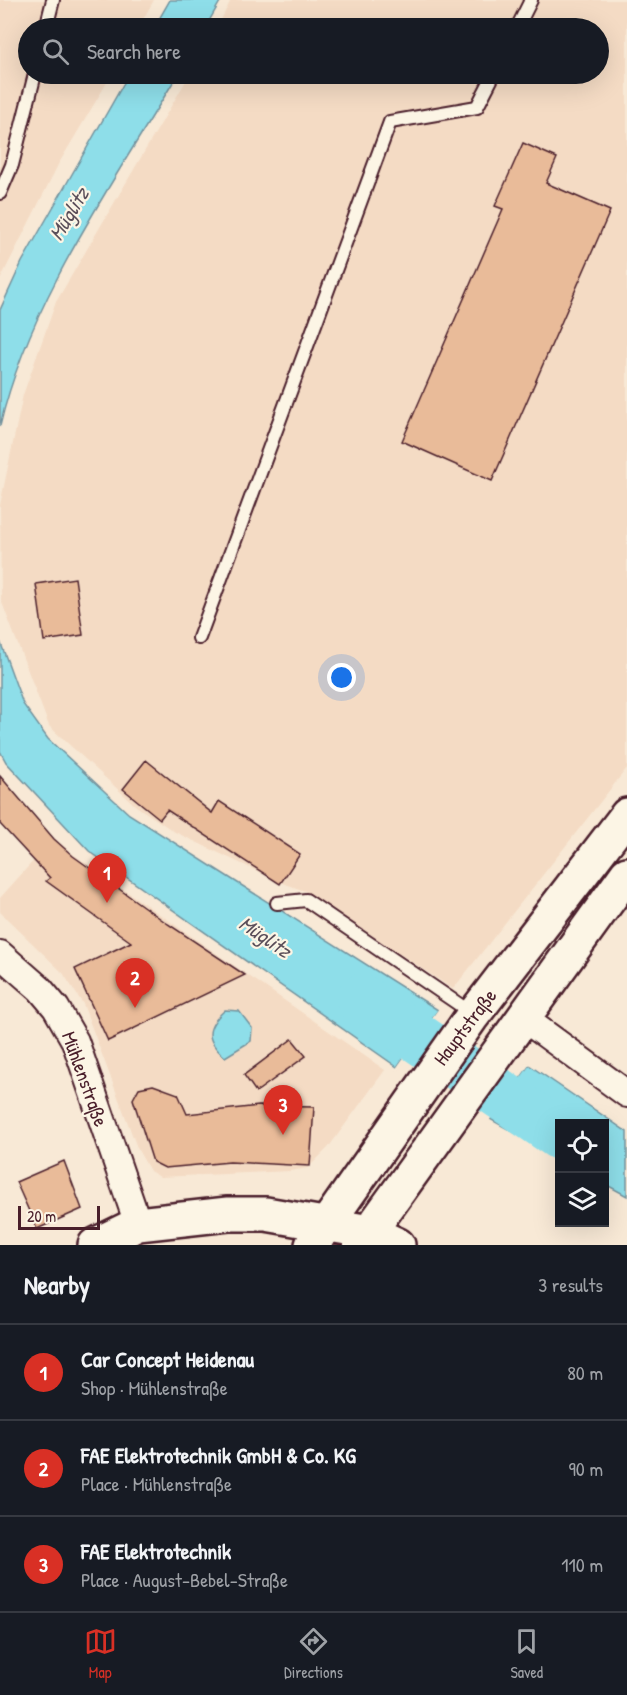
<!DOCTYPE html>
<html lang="en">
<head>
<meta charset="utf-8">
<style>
	:root { --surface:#171b24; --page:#242831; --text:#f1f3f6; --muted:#9ea1a6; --line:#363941; --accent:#d93025 }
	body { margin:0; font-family:"Patrick Hand",sans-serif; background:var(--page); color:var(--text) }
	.controls { position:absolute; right:18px; bottom:18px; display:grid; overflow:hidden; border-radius:0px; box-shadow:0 6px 24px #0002 }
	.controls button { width:54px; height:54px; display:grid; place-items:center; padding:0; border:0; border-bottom:2px solid var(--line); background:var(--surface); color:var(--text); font:30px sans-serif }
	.scale { position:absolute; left:18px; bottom:15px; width:82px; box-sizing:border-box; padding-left:6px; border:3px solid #4a1f2b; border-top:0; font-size:16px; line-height:21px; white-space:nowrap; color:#4a1f2b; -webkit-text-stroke:4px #fcf5e5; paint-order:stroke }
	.you { position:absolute; left:342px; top:678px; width:21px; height:21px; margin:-15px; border:4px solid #fff; border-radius:50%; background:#1a73e8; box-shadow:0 0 0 9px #1a73e833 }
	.badge { display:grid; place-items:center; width:39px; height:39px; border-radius:50%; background:var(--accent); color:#fff; font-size:20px; font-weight:700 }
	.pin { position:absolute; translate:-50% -50px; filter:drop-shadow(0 2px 3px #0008) }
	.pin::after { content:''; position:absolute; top:32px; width:21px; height:18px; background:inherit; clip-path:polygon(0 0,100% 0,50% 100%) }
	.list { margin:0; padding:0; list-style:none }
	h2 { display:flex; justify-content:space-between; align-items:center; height:78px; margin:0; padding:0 24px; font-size:26px }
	h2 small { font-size:20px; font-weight:400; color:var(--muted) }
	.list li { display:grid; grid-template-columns:39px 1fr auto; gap:18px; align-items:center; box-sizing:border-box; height:96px; padding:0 24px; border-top:2px solid var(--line) }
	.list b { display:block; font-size:22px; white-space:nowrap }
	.list p { margin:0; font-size:20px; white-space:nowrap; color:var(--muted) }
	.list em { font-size:20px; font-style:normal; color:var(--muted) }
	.icon { flex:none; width:33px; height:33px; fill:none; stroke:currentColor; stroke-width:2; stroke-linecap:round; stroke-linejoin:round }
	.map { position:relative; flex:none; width:627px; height:1245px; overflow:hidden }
	.search { position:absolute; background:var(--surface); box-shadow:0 6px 24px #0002; left:18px; right:18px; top:18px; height:66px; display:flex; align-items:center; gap:15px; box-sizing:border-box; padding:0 21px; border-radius:33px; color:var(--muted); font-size:22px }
	.sheet { height:366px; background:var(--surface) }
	nav { display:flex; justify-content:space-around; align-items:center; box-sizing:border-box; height:84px; border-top:2px solid var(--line); background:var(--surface); font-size:16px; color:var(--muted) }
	nav a { display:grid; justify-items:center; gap:3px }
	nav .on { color:var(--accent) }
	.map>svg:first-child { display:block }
	.built { fill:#f4dbc4 }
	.water { fill:#8edee9; stroke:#73929d; stroke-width:1.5 }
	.pier { fill:#f8e9d6 }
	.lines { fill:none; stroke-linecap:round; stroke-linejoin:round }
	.river { stroke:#8edee9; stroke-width:50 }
	.building { fill:#e9bb99; stroke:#4a1f2b; stroke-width:1.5 }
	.lane-casing { stroke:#4a1f2b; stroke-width:16 }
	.street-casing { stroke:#4a1f2b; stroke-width:30 }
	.secondary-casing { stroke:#4a1f2b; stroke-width:38 }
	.lane { stroke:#fcf5e5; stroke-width:12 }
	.street { stroke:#fcf5e5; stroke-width:26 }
	.secondary { stroke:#fcf5e5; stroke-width:33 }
	.labels { text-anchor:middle; stroke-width:4.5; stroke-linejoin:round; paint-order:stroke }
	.street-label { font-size:20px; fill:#4a1f2b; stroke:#fcf5e5 }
	.water-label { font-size:21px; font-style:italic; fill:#5b4f5a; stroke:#fcf5e5 }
</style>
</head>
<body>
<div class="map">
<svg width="627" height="1245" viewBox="0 0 627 1245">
	<rect width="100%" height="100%" fill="#f8e9d6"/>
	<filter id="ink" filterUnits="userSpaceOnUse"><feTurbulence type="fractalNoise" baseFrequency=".0167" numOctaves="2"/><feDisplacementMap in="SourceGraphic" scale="12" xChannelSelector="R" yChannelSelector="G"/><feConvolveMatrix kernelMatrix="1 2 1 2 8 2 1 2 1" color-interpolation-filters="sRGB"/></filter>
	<g filter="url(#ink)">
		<g class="built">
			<path d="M 0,0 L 154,0 L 138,28 L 28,28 L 28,74 L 112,74 L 59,163 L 0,280 Z"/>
			<path d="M 231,0 L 627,0 L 627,768 L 453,989 L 305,891 L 280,882 L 175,832 L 136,806 L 49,726 L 1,600 L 0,505 L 23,395 L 56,302 L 190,74 L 598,74 L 598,28 L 217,28 Z"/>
			<path d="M 54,838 L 74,855 L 385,1070 L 328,1148 L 308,1168 L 290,1171 L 160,1177 L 150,1171 L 138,1150 L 83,1004 L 63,973 L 0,912 L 0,898 Z"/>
		</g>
		<g class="water">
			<path d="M 170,0 L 221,0 L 205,28 L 154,28 Z"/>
			<path d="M 129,74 L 178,74 C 113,183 29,301 0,426 L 0,310 L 22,262 Z"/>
			<path d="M 0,641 L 23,704 L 48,739 L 129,814 L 438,1010 L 397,1067 L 89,851 L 6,762 L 0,751 Z"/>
			<path d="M 225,1010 L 239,1011 L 252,1028 L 251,1041 L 225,1057 C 205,1040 205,1028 225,1010 Z"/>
			<path d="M 529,1065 L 627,1132 L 627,1196 L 605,1184 L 604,1124 L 560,1124 L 559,1158 L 490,1119 Z"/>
		</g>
		<g class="pier">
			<path d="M 439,1008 L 440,1012 L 399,1069 L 395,1070 Z"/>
			<path d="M 531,1063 L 529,1065 L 489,1121 L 488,1117 L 526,1064 Z"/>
		</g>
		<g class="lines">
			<path class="river" d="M 361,999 L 560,1135"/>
		</g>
		<g class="building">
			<path d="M 523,143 L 557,158 L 546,183 L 610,211 L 492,481 L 402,441 L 503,209 L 495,206 Z"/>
			<path d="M 75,578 L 83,635 L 44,641 L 36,584 Z"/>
			<path d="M 146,760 L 212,813 L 219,801 L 300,854 L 280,884 L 167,810 L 160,819 L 123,789 Z"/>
			<path d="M 0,776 L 54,839 L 73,856 L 168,924 L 245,975 L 108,1041 L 75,969 L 131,942 L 46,881 L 50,878 L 0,824 Z"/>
			<path d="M 292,1039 L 306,1056 L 256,1092 L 244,1075 Z"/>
			<path d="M 153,1085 L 178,1094 L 187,1114 L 259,1106 L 314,1107 L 310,1166 L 230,1162 L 165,1168 L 153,1162 L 133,1099 L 139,1088 Z"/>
			<path d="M 64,1161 L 82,1209 L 37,1229 L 16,1182 Z"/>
		</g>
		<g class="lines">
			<defs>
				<g id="lane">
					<path d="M 46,28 L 53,0"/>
					<path d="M 517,28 L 531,0"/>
					<path d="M 0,193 L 12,165 L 35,74"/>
					<path d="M 199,638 L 390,122 L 477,107 L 494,74"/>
					<path d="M 277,903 L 306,900 L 473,1014"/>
				</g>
				<g id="street">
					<path d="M 0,954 L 40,989 L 56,1008 L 75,1041 L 138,1224"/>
					<path d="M 522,1017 L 627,1094"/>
				</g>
				<g id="secondary">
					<path d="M 95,1245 L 138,1224 L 228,1214 L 266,1214 L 370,1232 L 398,1245"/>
					<path d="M 312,1245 L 471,1018 L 627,815"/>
					<path d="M 360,1245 L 627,874"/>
				</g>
			</defs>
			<use href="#lane" class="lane-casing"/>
			<use href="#street" class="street-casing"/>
			<use href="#secondary" class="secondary-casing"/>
			<use href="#lane" class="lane"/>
			<use href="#street" class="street"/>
			<use href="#secondary" class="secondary"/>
		</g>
	</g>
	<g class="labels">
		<g class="street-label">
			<text transform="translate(465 1027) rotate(-53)" y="7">Hauptstraße</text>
			<text transform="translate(85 1079) rotate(70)" y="7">Mühlenstraße</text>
		</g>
		<g class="water-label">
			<text transform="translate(69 214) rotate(-59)" y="7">Müglitz</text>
			<text transform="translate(265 937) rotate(34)" y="7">Müglitz</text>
		</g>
	</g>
</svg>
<div class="controls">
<button><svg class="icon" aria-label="locate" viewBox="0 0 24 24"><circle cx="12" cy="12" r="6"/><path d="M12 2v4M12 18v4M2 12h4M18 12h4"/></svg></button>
<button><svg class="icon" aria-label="layers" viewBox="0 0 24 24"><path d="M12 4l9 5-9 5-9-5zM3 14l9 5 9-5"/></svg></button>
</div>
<div class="scale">20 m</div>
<div class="you"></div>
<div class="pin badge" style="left:107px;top:903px">1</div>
<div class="pin badge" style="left:135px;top:1008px">2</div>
<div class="pin badge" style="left:283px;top:1135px">3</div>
<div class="search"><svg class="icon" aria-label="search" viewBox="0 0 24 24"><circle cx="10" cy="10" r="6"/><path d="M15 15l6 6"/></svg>Search here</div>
</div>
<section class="sheet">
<h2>Nearby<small>3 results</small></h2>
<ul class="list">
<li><span class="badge">1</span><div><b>Car Concept Heidenau</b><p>Shop · Mühlenstraße</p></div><em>80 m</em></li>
<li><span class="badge">2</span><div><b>FAE Elektrotechnik GmbH &amp; Co. KG</b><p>Place · Mühlenstraße</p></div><em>90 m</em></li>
<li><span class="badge">3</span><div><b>FAE Elektrotechnik</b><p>Place · August-Bebel-Straße</p></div><em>110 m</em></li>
</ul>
</section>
<nav>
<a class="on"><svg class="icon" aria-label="map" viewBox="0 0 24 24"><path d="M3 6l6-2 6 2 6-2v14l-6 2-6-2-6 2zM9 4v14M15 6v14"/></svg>Map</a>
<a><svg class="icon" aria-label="directions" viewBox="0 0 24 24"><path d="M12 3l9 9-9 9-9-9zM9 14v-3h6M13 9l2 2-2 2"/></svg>Directions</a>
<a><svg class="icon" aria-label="saved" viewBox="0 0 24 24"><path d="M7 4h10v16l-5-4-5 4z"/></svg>Saved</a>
</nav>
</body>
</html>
